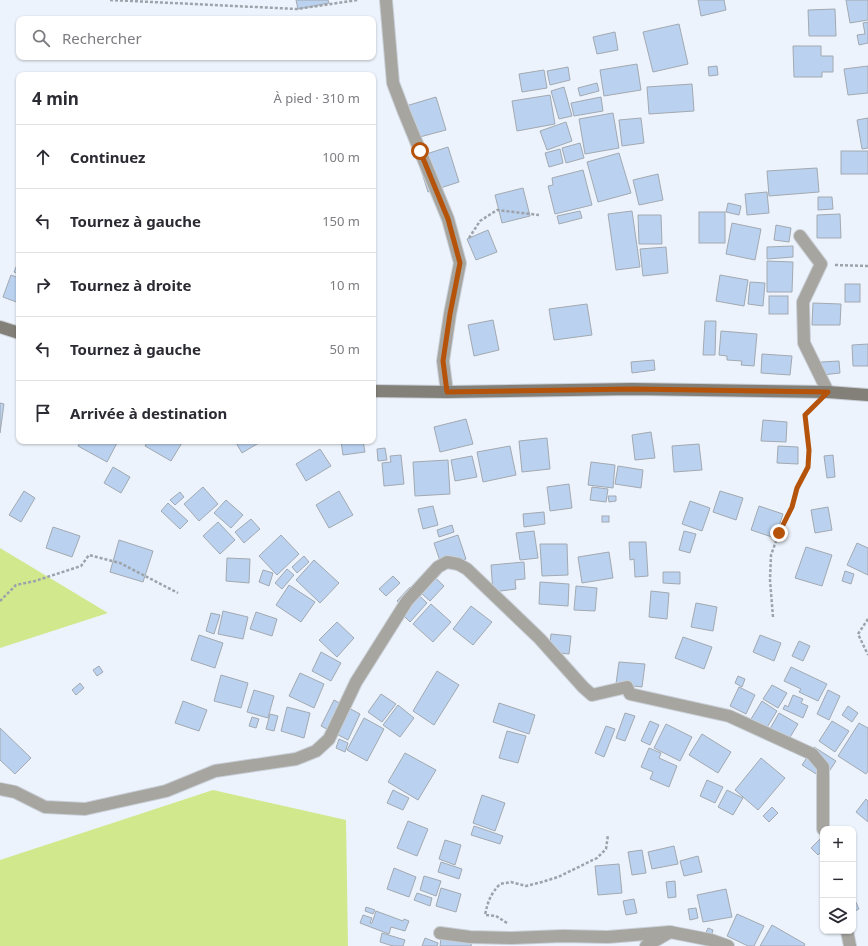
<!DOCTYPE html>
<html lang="fr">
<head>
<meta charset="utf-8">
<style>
	:root { --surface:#fff; --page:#f2f2f3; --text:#2b2b33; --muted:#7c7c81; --line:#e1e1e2 }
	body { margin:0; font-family:"Noto Sans",sans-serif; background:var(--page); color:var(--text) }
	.controls { position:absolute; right:12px; bottom:12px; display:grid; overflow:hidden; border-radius:8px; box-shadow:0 1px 3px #0004 }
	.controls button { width:36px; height:36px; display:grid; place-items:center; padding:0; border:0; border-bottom:1px solid var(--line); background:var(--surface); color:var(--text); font:20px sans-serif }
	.stop { position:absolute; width:12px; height:12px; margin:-9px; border:3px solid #b45309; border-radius:50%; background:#fff }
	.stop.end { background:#b45309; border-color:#fff; box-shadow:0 1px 4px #0008 }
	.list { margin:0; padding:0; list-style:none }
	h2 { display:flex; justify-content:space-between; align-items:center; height:52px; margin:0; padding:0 16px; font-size:17px }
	h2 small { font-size:13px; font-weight:400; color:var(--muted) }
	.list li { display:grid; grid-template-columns:26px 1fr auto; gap:12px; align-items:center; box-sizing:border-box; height:64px; padding:0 16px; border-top:1px solid var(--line) }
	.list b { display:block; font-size:15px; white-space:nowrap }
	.list em { font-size:13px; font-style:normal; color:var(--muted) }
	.icon { flex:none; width:22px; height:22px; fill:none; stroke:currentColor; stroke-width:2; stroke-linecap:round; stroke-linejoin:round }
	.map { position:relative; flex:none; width:868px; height:946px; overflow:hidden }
	.search { position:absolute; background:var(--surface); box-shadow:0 1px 3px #0004; left:16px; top:16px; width:360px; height:44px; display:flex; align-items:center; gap:10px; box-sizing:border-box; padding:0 14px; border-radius:8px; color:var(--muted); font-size:15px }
	.panel { position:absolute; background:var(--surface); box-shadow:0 1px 3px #0004; left:16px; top:72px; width:360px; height:372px; border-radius:8px }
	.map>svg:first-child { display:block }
	.green { fill:#d2e88d }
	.building { fill:#bad2ef; stroke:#a2a9b1 }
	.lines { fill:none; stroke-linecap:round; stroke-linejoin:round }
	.street-casing { stroke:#c9cfd7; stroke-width:14 }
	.secondary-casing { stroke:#c9cfd7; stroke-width:14 }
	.path { stroke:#9ea3aa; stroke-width:2.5; stroke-dasharray:3 2; stroke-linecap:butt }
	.street { stroke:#a6a5a0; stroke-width:12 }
	.secondary { stroke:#828079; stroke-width:12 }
	.route { stroke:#b45309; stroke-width:5 }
</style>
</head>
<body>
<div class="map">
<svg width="868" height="946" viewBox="0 0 868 946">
	<rect width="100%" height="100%" fill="#ecf3fc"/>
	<g class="green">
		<path d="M 0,548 L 108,613 L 0,648 Z"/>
		<path d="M 213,790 L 346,820 L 348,946 L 0,946 L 0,860 Z"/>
	</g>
	<g class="building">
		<path d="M 296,0 L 328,0 L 329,3 L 298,9 Z"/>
		<path d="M 698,0 L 724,0 L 726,10 L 701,16 Z"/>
		<path d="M 846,0 L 868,0 L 868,20 L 850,23 Z"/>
		<path d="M 835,9 L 836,36 L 809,36 L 808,10 Z"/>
		<path d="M 868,22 L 868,43 L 859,45 L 857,35 L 865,34 L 863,23 Z"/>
		<path d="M 679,24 L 688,64 L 653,72 L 643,32 Z"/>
		<path d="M 615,32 L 618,50 L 597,54 L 593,37 Z"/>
		<path d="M 793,46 L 821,46 L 821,56 L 833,56 L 833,72 L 822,72 L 822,77 L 794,77 Z"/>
		<path d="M 637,64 L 641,90 L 604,96 L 600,70 Z"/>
		<path d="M 717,66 L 718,75 L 709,76 L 708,67 Z"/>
		<path d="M 868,66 L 868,93 L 848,95 L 844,69 Z"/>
		<path d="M 568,67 L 570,80 L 550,85 L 547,71 Z"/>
		<path d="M 544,70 L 547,88 L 522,92 L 519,74 Z"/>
		<path d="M 597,83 L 599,91 L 580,96 L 578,88 Z"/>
		<path d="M 692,84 L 694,111 L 649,114 L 647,87 Z"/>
		<path d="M 564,87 L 572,116 L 559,119 L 551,91 Z"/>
		<path d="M 550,95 L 555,124 L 517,131 L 512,101 Z"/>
		<path d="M 436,97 L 446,130 L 416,138 L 406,106 Z"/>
		<path d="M 601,97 L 603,111 L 574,116 L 571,103 Z"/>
		<path d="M 613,113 L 619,148 L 585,154 L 579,119 Z"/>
		<path d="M 641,118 L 644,143 L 622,146 L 619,120 Z"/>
		<path d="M 868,118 L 868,148 L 862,149 L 857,120 Z"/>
		<path d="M 566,122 L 572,141 L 547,150 L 540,131 Z"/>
		<path d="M 580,143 L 584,158 L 566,163 L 562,148 Z"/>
		<path d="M 448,147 L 459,182 L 428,192 L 417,157 Z"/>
		<path d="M 560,149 L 563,163 L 549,167 L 545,153 Z"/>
		<rect x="841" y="151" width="27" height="23"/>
		<path d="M 619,153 L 631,193 L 598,202 L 587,162 Z"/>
		<path d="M 817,168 L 819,192 L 769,196 L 767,171 Z"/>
		<path d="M 583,170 L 592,205 L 555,214 L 548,186 L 553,185 L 552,178 Z"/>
		<path d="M 658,174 L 663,200 L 639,205 L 633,180 Z"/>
		<path d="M 523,188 L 530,216 L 502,223 L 495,195 Z"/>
		<path d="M 767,192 L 769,213 L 747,215 L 745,194 Z"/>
		<path d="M 818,197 L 832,197 L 833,209 L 818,210 Z"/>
		<path d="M 728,203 L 741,206 L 739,215 L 726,212 Z"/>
		<path d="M 580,211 L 582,218 L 559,224 L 557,216 Z"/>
		<path d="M 632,211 L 640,267 L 616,270 L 608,214 Z"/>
		<rect x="699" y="212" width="26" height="31"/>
		<path d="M 840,214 L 841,238 L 817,238 L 817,215 Z"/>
		<path d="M 638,215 L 661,215 L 662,244 L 639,244 Z"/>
		<path d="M 732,223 L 761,229 L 755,260 L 726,254 Z"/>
		<path d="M 776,225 L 791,228 L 789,242 L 774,240 Z"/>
		<path d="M 488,230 L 497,252 L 476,260 L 467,239 Z"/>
		<path d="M 793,246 L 793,257 L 767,259 L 767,247 Z"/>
		<path d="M 666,247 L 668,273 L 643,276 L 640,249 Z"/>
		<path d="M 19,260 L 19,274 L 14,272 Z"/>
		<path d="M 767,261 L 793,262 L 792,292 L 767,292 Z"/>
		<path d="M 11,275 L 19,278 L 19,303 L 3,297 Z"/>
		<path d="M 720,275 L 748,280 L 744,306 L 716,301 Z"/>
		<path d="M 750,282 L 765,283 L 763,306 L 748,304 Z"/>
		<rect x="845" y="284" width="15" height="18"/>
		<rect x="769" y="296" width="19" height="18"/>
		<path d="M 813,303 L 841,304 L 840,325 L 812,325 Z"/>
		<path d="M 587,304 L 592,335 L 554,340 L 549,309 Z"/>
		<path d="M 493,320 L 499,350 L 474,356 L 468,325 Z"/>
		<path d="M 705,321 L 716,321 L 715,355 L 703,355 Z"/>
		<path d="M 721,331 L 757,334 L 754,366 L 741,365 L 742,361 L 727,360 L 727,356 L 719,355 Z"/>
		<path d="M 868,344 L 868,366 L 853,366 L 852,345 Z"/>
		<path d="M 762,354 L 792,356 L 790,375 L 761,373 Z"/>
		<path d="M 654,360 L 655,370 L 632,373 L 631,362 Z"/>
		<path d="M 839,361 L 840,373 L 822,375 L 821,362 Z"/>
		<path d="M 0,403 L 4,404 L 0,433 Z"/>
		<path d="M 466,419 L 473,444 L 440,452 L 434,427 Z"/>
		<path d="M 763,420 L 787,422 L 786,442 L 761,441 Z"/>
		<path d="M 651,432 L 655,458 L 635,460 L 632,435 Z"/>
		<path d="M 547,438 L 550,469 L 522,472 L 519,441 Z"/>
		<path d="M 81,441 L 118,441 L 107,462 L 78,446 Z"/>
		<path d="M 148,441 L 183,441 L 171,461 L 145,446 Z"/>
		<path d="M 235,441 L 262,441 L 242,453 Z"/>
		<path d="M 341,441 L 363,441 L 365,452 L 343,455 Z"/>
		<path d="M 699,444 L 702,470 L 674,472 L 672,446 Z"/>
		<path d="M 510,446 L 516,475 L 483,482 L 477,452 Z"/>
		<path d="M 778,446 L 798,447 L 798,464 L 777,463 Z"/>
		<path d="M 385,448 L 387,460 L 378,461 L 377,449 Z"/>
		<path d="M 320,449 L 331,466 L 306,481 L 296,464 Z"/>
		<path d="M 401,455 L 404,484 L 384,486 L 382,463 L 391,462 L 390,456 Z"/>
		<path d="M 833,455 L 835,477 L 827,478 L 824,456 Z"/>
		<path d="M 472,456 L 477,477 L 455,481 L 451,460 Z"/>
		<path d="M 448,460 L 450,494 L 415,496 L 413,462 Z"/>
		<path d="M 591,462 L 615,465 L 613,488 L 588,485 Z"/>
		<path d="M 618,466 L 643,470 L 641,488 L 615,484 Z"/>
		<path d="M 113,467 L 130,477 L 121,493 L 104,483 Z"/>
		<path d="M 569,484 L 572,508 L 550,511 L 547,487 Z"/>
		<path d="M 203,487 L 218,504 L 199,521 L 184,504 Z"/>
		<path d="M 592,487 L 608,489 L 606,502 L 590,500 Z"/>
		<path d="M 24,491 L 35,498 L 21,522 L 9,515 Z"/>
		<path d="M 339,491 L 353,515 L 329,528 L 316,505 Z"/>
		<path d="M 720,491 L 743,498 L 736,520 L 713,512 Z"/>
		<path d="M 180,492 L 184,497 L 175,505 L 170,500 Z"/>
		<path d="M 608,496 L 616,496 L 616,501 L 609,502 Z"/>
		<path d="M 226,500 L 243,515 L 231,528 L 214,513 Z"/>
		<path d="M 690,501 L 710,508 L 702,531 L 682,524 Z"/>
		<path d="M 168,503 L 188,521 L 180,529 L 161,511 Z"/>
		<path d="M 433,506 L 438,525 L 423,529 L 418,509 Z"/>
		<path d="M 759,506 L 783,514 L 775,538 L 751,530 Z"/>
		<path d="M 828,507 L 832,530 L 815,533 L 811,510 Z"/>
		<path d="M 544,512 L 545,524 L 524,527 L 523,514 Z"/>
		<rect x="602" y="516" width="7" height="6"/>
		<path d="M 251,519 L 260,529 L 244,543 L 235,532 Z"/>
		<path d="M 218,522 L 235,540 L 220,554 L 203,536 Z"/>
		<path d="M 452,525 L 454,532 L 439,537 L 437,530 Z"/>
		<path d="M 53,527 L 80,536 L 72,557 L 46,548 Z"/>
		<path d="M 534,531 L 538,558 L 520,560 L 516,533 Z"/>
		<path d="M 684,531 L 696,534 L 690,553 L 679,550 Z"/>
		<path d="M 281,535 L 299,554 L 277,575 L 259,556 Z"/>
		<path d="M 458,535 L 466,559 L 442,567 L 434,543 Z"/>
		<path d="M 119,540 L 153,551 L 143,582 L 110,572 Z"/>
		<path d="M 629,542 L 646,542 L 648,576 L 635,577 L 634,559 L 630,560 Z"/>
		<path d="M 857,543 L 868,548 L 868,575 L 847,565 Z"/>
		<path d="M 540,544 L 567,544 L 568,575 L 542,576 Z"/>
		<path d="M 806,547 L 832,555 L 822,586 L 795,578 Z"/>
		<path d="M 609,552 L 613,578 L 582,583 L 578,557 Z"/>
		<path d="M 304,556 L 309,562 L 297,573 L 292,567 Z"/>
		<path d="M 227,558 L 250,559 L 249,583 L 226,581 Z"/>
		<path d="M 314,560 L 339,583 L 320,603 L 296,580 Z"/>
		<path d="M 524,562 L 525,579 L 515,580 L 516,589 L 493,592 L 491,565 Z"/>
		<path d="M 287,569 L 294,575 L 282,589 L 275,583 Z"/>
		<path d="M 263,570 L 273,573 L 269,586 L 259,582 Z"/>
		<path d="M 427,570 L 444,586 L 430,601 L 413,586 Z"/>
		<path d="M 845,571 L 854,574 L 851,584 L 842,581 Z"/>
		<path d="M 663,572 L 680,572 L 680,584 L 663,583 Z"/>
		<path d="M 393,576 L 400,583 L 386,596 L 379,589 Z"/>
		<path d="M 540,582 L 569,584 L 568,606 L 539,604 Z"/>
		<path d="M 289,585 L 315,602 L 301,622 L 276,605 Z"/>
		<path d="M 576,586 L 597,588 L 595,611 L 574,610 Z"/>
		<path d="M 410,587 L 427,603 L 410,622 L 400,612 L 404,608 L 397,601 Z"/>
		<path d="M 651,591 L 669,593 L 667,619 L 649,617 Z"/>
		<path d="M 696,603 L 717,607 L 713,631 L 691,627 Z"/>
		<path d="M 431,604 L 451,622 L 433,642 L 413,624 Z"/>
		<path d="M 471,606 L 492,622 L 473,645 L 453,629 Z"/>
		<path d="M 223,611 L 248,617 L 243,639 L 218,634 Z"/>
		<path d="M 256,612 L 277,619 L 272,636 L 250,629 Z"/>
		<path d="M 211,613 L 220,615 L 214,634 L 206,631 Z"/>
		<path d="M 337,622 L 354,638 L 337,657 L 319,640 Z"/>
		<path d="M 551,634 L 571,636 L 569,654 L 549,652 Z"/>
		<path d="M 199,635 L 223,643 L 215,668 L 191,660 Z"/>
		<path d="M 760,635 L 781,643 L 774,661 L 753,652 Z"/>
		<path d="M 683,637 L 712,647 L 704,669 L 675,658 Z"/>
		<path d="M 799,641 L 810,646 L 803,661 L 792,656 Z"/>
		<path d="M 321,652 L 341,663 L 331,681 L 312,671 Z"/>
		<path d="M 619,662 L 645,664 L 642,687 L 616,684 Z"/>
		<path d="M 99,666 L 103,672 L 97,676 L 93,670 Z"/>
		<path d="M 791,667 L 827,684 L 818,701 L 799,692 L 801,689 L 784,681 Z"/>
		<path d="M 437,671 L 459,685 L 434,725 L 413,711 Z"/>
		<path d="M 300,673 L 324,684 L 314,708 L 289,696 Z"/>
		<path d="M 221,675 L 248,683 L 241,708 L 214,701 Z"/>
		<path d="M 738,676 L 745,679 L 742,687 L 735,683 Z"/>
		<path d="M 80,683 L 84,688 L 76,695 L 72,690 Z"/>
		<path d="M 772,685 L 787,693 L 778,708 L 763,699 Z"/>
		<path d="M 739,687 L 755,695 L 746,714 L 730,706 Z"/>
		<path d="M 254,690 L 274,696 L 268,718 L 247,712 Z"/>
		<path d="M 828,690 L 840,696 L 829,720 L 817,714 Z"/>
		<path d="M 381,694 L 396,704 L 382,722 L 368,712 Z"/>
		<path d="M 793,695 L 803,699 L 801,703 L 808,706 L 803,718 L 783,709 L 785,705 L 788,707 Z"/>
		<path d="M 334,700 L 360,714 L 348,740 L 321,726 Z"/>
		<path d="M 183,701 L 207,710 L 199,731 L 175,723 Z"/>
		<path d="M 762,701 L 777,711 L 763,734 L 748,724 Z"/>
		<path d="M 499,703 L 535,715 L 529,734 L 493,722 Z"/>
		<path d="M 398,705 L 414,718 L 400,737 L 383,725 Z"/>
		<path d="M 848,706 L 858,713 L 852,722 L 842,715 Z"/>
		<path d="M 287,707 L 310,713 L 304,738 L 281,731 Z"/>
		<path d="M 625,713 L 635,716 L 625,741 L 616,738 Z"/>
		<path d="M 779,713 L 798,724 L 786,744 L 767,734 Z"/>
		<path d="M 270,714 L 278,716 L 274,731 L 266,729 Z"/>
		<path d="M 252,717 L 259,719 L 256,728 L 249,726 Z"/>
		<path d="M 364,718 L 384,729 L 367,761 L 347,750 Z"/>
		<path d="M 650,721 L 659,725 L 650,745 L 641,741 Z"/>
		<path d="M 832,721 L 849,731 L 835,752 L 819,741 Z"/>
		<path d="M 859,723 L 868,728 L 868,771 L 866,774 L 838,756 Z"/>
		<path d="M 666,724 L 692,737 L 680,761 L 654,748 Z"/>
		<path d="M 606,726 L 615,729 L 604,757 L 595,753 Z"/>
		<path d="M 0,728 L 31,758 L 15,774 L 0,760 Z"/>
		<path d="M 507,731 L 526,736 L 518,763 L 499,758 Z"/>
		<path d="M 702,734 L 731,752 L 718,773 L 689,755 Z"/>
		<path d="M 339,739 L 348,743 L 345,752 L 336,748 Z"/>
		<path d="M 814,747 L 836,761 L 824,779 L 802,765 Z"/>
		<path d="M 649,748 L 661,753 L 659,758 L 677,766 L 669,787 L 650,779 L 653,772 L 641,767 Z"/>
		<path d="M 405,753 L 436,770 L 418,800 L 388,782 Z"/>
		<path d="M 761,758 L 785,778 L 758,810 L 735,790 Z"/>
		<path d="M 707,780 L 723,787 L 715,803 L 700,796 Z"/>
		<path d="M 393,790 L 409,798 L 403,810 L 387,803 Z"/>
		<path d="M 727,790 L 743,798 L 733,815 L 718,807 Z"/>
		<path d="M 482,795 L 505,803 L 495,831 L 473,823 Z"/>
		<path d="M 866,799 L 868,801 L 868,822 L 856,812 Z"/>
		<path d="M 772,807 L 778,813 L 769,822 L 763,816 Z"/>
		<path d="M 408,821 L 428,829 L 417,856 L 397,848 Z"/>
		<path d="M 474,826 L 503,836 L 500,844 L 471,835 Z"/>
		<path d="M 820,839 L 823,842 L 823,850 L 818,855 L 811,848 Z"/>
		<path d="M 445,840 L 461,845 L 455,865 L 439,859 Z"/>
		<path d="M 674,846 L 678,864 L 652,869 L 648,852 Z"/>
		<path d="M 642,850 L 646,873 L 632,875 L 628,852 Z"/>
		<path d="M 698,856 L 702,872 L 684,876 L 680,861 Z"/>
		<path d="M 441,862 L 462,869 L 459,879 L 438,872 Z"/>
		<path d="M 619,864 L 622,893 L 598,895 L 595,866 Z"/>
		<path d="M 394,868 L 416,877 L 409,897 L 387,889 Z"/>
		<path d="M 424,876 L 441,881 L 436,896 L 420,890 Z"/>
		<path d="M 675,881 L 676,897 L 668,898 L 666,882 Z"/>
		<path d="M 441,888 L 461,894 L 456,912 L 436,906 Z"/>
		<path d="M 726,889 L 732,917 L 703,922 L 697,895 Z"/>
		<path d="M 417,893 L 432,898 L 430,906 L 414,900 Z"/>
		<path d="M 853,896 L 859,909 L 853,912 Z"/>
		<path d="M 634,899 L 637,913 L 626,915 L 623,901 Z"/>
		<path d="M 366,907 L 375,910 L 373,914 L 365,911 Z"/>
		<path d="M 696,908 L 698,918 L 690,920 L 688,909 Z"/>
		<path d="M 376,911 L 403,921 L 404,919 L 409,921 L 405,931 L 391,927 L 389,934 L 360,923 L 363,915 L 372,918 L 370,923 L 372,923 Z"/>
		<path d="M 737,914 L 764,926 L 754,946 L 748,946 L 727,936 Z"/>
		<path d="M 772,925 L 805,944 L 804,946 L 760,946 Z"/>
		<path d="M 708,928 L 713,930 L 711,937 L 705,935 Z"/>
		<path d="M 382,933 L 405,940 L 403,946 L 393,946 L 380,942 Z"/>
		<path d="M 425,938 L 438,943 L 437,946 L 422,946 Z"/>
		<path d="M 441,938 L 472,940 L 471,946 L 440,946 Z"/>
	</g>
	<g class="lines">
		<defs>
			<g id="street">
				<path d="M 386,0 L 393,83 L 404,112 L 448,219 L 460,263 L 450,314 L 443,361 L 447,392"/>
				<path d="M 800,236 L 821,264 L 803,302 L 804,343 L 828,392"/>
				<path d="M 0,789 L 15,792 L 45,807 L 85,809 L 166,791 L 215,771 L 296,759 L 316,751 L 329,739 L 356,682 L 407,601 L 438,567 L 447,562 L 458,564 L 467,569 L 540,639 L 583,687 L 592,695 L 627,687 L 630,694 L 729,716 L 812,754 L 823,767 L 823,829"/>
				<path d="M 847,931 L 850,946"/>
				<path d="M 440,933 L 470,937 L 512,938 L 563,936 L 608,937 L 670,932"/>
				<path d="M 646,946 L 670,932 L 711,940 L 728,946"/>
			</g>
			<g id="secondary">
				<path d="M 0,327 L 19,333"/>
				<path d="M 373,391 L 447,392 L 632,389 L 828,392 L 868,395"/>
			</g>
		</defs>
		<use href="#street" class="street-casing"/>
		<use href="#secondary" class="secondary-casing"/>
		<g class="path">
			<path d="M 110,0 L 297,9 L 358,0"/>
			<path d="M 469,238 L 480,221 L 497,210 L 539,215"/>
			<path d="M 835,265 L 868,266"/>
			<path d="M 0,601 L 16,585 L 35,581 L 81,566 L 89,555 L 120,563 L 178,593"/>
			<path d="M 773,617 L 770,580 L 771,555 L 779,533 L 792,507 L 797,488 L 808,467 L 809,450 L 805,415 L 814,407"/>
			<path d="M 868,619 L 858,634 L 868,655"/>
			<path d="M 507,923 L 496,916 L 485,915 C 488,901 490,895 500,884 L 511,882 L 526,886 L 542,882 L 558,877 L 597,858 L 606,849 L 608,835"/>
		</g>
		<use href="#street" class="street"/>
		<use href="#secondary" class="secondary"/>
	</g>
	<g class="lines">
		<path class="route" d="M 420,151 L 448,219 L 460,263 L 450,314 L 443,361 L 447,392 L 632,389 L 828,392 L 805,415 L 809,450 L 808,467 L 797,488 L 792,507 L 779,533"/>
	</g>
</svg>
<div class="controls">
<button>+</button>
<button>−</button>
<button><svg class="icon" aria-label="layers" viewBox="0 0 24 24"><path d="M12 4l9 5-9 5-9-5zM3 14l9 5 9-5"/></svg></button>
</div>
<div class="stop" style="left:420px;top:151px"></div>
<div class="stop end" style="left:779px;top:533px"></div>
<div class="search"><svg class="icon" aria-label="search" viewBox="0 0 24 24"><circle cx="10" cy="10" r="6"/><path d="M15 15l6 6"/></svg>Rechercher</div>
<section class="panel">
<h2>4 min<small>À pied · 310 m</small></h2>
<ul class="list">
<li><svg class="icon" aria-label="ahead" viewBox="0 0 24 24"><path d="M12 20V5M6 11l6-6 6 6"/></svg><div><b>Continuez</b></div><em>100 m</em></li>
<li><svg class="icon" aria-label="left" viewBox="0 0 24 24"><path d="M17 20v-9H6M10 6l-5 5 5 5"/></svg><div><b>Tournez à gauche</b></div><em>150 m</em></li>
<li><svg class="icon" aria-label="right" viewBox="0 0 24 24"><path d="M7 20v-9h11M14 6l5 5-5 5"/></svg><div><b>Tournez à droite</b></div><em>10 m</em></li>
<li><svg class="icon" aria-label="left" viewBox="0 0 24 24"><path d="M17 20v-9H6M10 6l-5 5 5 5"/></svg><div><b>Tournez à gauche</b></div><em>50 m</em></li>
<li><svg class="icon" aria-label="arrive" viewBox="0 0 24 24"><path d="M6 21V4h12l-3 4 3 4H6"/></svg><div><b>Arrivée à destination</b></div></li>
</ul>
</section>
</div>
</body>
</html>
